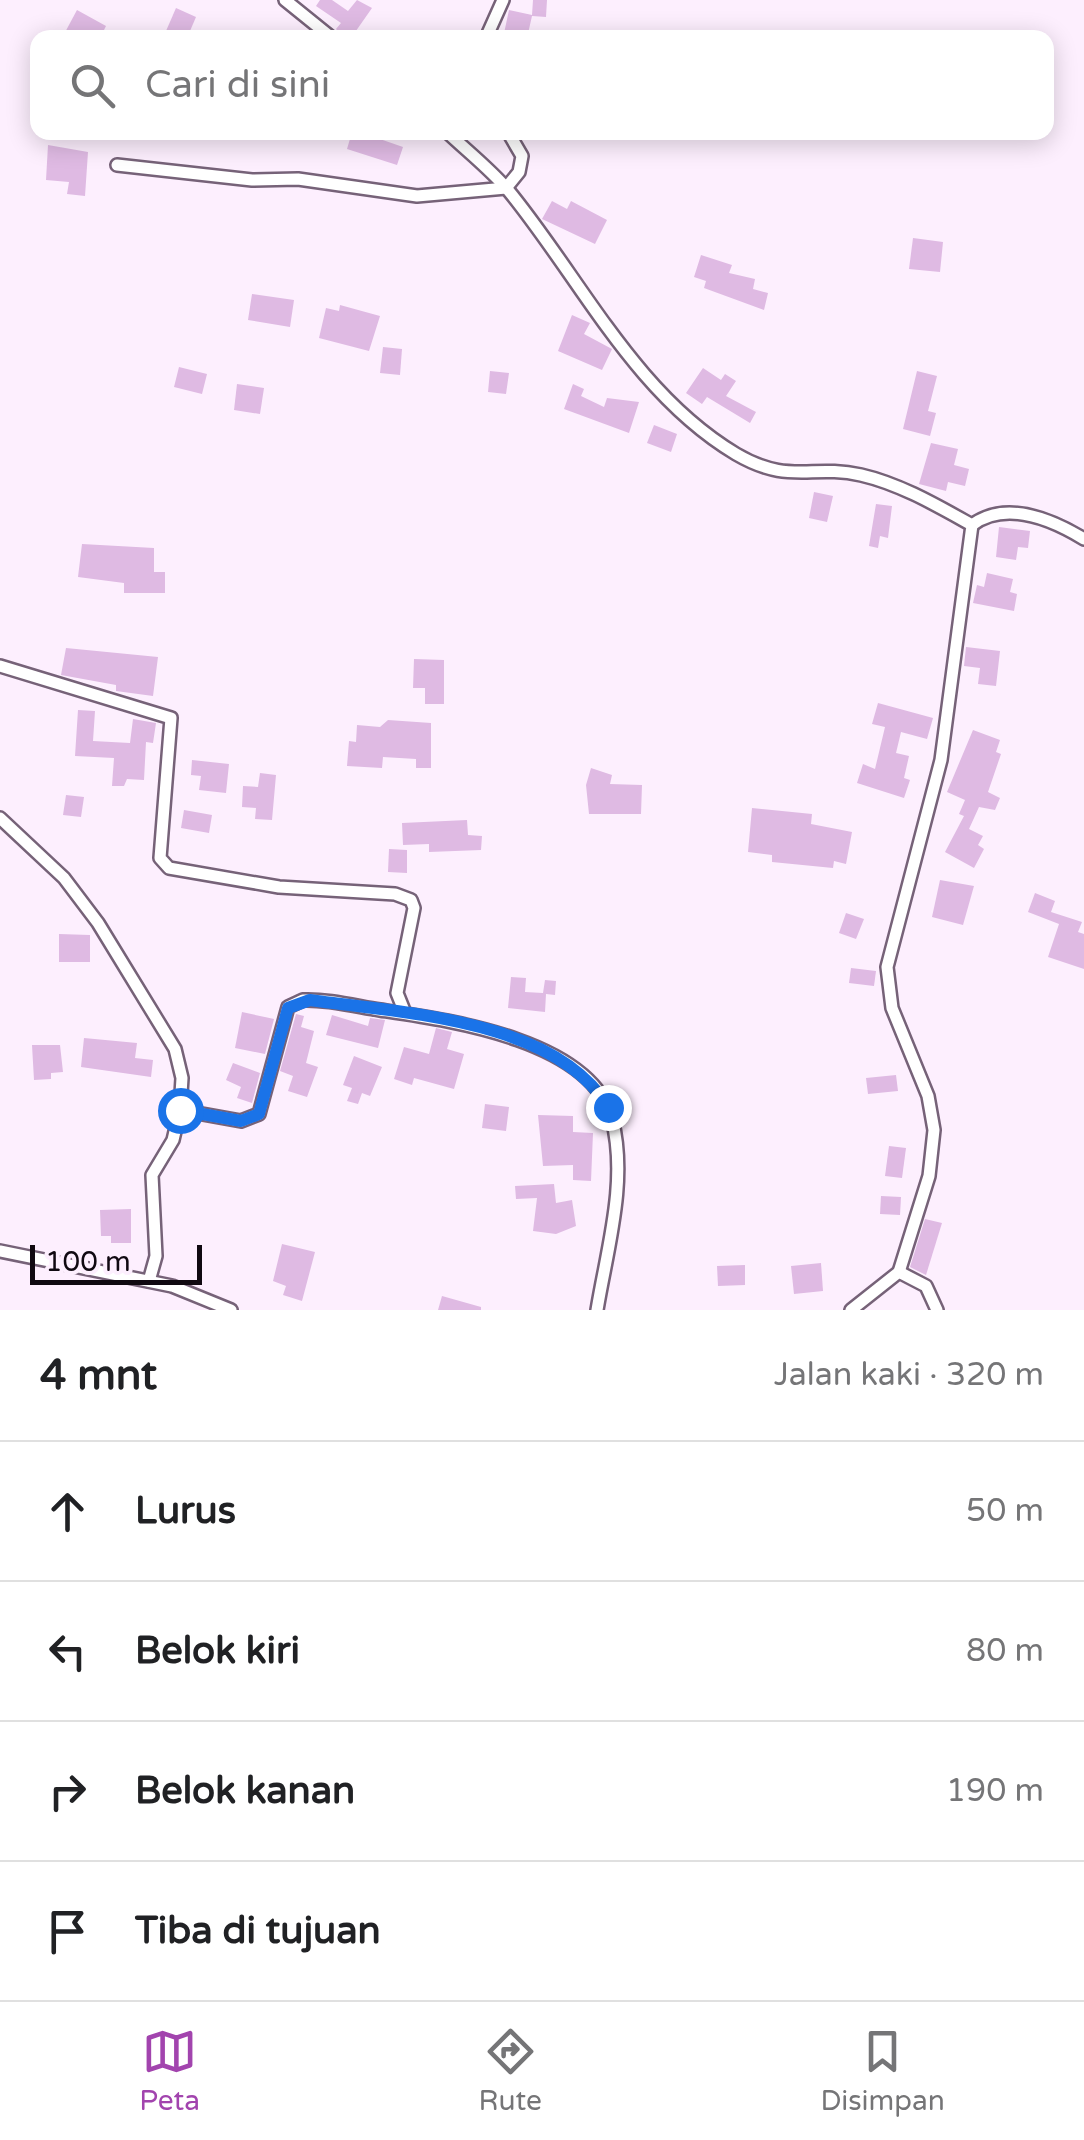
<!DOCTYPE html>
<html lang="id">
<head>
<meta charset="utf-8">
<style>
	:root { --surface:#fff; --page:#f2f2f2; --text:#202124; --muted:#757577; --line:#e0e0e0; --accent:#a244ae }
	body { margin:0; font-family:"Varela Round",sans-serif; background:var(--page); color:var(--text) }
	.scale { position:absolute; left:30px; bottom:25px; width:172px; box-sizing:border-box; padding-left:10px; border:5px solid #100911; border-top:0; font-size:28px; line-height:35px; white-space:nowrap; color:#100911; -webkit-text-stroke:8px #fdeffe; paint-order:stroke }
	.stop { position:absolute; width:30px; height:30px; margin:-22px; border:8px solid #1a73e8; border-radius:50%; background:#fff }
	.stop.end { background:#1a73e8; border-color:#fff; box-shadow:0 2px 10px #0008 }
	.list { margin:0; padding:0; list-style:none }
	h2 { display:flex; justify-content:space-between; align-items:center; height:130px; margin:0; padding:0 40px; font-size:42px }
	h2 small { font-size:32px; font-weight:400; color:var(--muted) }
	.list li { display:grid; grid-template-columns:65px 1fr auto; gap:30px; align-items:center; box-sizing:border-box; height:140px; padding:0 40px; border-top:2px solid var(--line) }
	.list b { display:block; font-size:38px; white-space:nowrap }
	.list em { font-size:32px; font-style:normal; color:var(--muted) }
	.icon { flex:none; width:55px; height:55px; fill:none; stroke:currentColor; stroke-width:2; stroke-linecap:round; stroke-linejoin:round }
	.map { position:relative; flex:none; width:1084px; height:1310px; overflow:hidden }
	.search { position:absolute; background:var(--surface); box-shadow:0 5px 25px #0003; left:30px; right:30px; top:30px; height:110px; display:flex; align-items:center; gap:25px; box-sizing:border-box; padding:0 35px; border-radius:20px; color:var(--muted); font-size:38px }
	.sheet { height:690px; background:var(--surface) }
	nav { display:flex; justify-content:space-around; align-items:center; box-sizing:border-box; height:140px; border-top:2px solid var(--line); background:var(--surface); font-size:28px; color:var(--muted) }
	nav a { display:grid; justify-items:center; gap:5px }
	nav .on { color:var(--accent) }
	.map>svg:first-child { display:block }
	.building { fill:#dfbae3 }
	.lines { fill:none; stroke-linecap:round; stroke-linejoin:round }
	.street-casing { stroke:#766278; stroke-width:16 }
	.street { stroke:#fff; stroke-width:11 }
	.route { stroke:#1a73e8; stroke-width:12 }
</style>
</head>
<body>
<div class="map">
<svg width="1084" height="1310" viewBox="0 0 1084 1310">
	<rect width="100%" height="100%" fill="#fdeffe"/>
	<g class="building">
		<path d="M 320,0 L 332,0 L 348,11 L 357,0 L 372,8 L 351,38 L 344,38 L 336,29 L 341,23 L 316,6 Z"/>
		<path d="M 533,0 L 547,0 L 546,17 L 532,16 L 527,38 L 503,38 L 509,10 L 532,15 Z"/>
		<path d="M 176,8 L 196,17 L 187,38 L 163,38 Z"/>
		<path d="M 77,10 L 106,26 L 100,38 L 62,38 Z"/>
		<path d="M 352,132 L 379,132 L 377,138 L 403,147 L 397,165 L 347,149 Z"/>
		<path d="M 48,145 L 88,152 L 85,196 L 67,194 L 69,182 L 46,180 Z"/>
		<path d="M 552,201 L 567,209 L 571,201 L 607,220 L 595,244 L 542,219 Z"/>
		<path d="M 913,238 L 943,242 L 940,272 L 909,269 Z"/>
		<path d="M 701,255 L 732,265 L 729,273 L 755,279 L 753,289 L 768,293 L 764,310 L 704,288 L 706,281 L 694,277 Z"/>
		<path d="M 252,294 L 294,300 L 290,327 L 248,320 Z"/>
		<path d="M 340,305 L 380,316 L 369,351 L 319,338 L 326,308 L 339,311 Z"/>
		<path d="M 572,315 L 590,323 L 584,334 L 612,349 L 602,370 L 558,351 Z"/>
		<path d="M 383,347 L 402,349 L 400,375 L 380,373 Z"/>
		<path d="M 179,367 L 207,374 L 202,394 L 174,387 Z"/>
		<path d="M 703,368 L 721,380 L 725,374 L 736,381 L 726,396 L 756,412 L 750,423 L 707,397 L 702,404 L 686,393 Z"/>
		<path d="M 490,371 L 509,373 L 506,394 L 488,392 Z"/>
		<path d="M 917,371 L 937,376 L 928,411 L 936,413 L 930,436 L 903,429 Z"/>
		<path d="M 237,384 L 264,388 L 260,414 L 234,410 Z"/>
		<path d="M 573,384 L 584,389 L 581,396 L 604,407 L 607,398 L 639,402 L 629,433 L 564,409 Z"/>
		<path d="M 654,425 L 677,434 L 671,452 L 647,443 Z"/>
		<path d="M 931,443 L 958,449 L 954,465 L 969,469 L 965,486 L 948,482 L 946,491 L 919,484 Z"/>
		<path d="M 814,492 L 833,496 L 827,522 L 809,518 Z"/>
		<path d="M 876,504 L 892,506 L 888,538 L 880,536 L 878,548 L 869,546 Z"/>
		<path d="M 999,527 L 1030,531 L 1028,548 L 1018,547 L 1016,560 L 996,557 Z"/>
		<path d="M 82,544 L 154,548 L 154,572 L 165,572 L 165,593 L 124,593 L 124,583 L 78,577 Z"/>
		<path d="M 987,573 L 1013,579 L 1010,592 L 1017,594 L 1014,611 L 973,603 L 977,585 L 984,587 Z"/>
		<path d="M 966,647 L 1000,651 L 996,686 L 978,684 L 980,668 L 964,666 Z"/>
		<path d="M 66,648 L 158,657 L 153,696 L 116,691 L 116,685 L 61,675 Z"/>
		<path d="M 414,659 L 444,660 L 444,704 L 425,704 L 425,688 L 413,688 Z"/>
		<path d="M 878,703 L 933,718 L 927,739 L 901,732 L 896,753 L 909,756 L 904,778 L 910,780 L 904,798 L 857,783 L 863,764 L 875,769 L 885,727 L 872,724 Z"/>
		<path d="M 78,710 L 95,711 L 93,741 L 130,743 L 133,719 L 156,723 L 153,743 L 146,742 L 144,780 L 127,779 L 124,786 L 112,786 L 114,758 L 75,756 Z"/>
		<path d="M 388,720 L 431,723 L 431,768 L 416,768 L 416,759 L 383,757 L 382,768 L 347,766 L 349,741 L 356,742 L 357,725 L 380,727 Z"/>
		<path d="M 973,730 L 1000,740 L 996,752 L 1001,754 L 988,792 L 1000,798 L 995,810 L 979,807 L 969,829 L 983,836 L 978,845 L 984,849 L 974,868 L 945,852 L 964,816 L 959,814 L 965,800 L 947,792 Z"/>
		<path d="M 192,760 L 229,764 L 226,793 L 199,790 L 201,776 L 191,775 Z"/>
		<path d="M 591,768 L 612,775 L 610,784 L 642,785 L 641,814 L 589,814 L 586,785 Z"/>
		<path d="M 260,773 L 276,775 L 272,820 L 255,819 L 256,808 L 242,807 L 243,786 L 258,787 Z"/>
		<path d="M 66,795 L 84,797 L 81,817 L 63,815 Z"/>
		<path d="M 752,808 L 812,814 L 811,824 L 852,832 L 846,864 L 834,861 L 833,868 L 772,862 L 772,855 L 748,852 Z"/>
		<path d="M 184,810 L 212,815 L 209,833 L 181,828 Z"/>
		<path d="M 467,820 L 468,835 L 482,836 L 481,850 L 429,852 L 429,844 L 403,845 L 402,823 Z"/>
		<path d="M 389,849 L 407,850 L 407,873 L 388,872 Z"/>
		<path d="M 940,880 L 974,886 L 963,925 L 932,917 Z"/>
		<path d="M 1035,893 L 1055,901 L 1051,912 L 1082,922 L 1078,932 L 1084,934 L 1084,969 L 1048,957 L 1059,924 L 1028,912 Z"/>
		<path d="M 846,913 L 864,919 L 856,939 L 839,933 Z"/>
		<path d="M 59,934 L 90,935 L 90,962 L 59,962 Z"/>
		<path d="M 851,968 L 876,971 L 874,986 L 849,983 Z"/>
		<path d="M 511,977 L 526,978 L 525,992 L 543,993 L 545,980 L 556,981 L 555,995 L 546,994 L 545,1012 L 508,1008 Z"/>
		<path d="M 242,1012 L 274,1019 L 265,1054 L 235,1048 Z"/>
		<path d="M 296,1014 L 304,1016 L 301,1027 L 314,1031 L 306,1063 L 318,1067 L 307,1097 L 288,1091 L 293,1076 L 280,1071 Z"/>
		<path d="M 332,1015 L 368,1026 L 370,1018 L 385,1020 L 378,1048 L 326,1035 Z"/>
		<path d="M 436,1028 L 452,1032 L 447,1049 L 464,1054 L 454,1089 L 414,1078 L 412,1085 L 394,1079 L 404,1047 L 429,1054 Z"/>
		<path d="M 84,1038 L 137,1043 L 135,1058 L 153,1060 L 151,1077 L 81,1067 Z"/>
		<path d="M 32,1045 L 60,1045 L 63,1072 L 51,1073 L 51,1079 L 34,1080 Z"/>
		<path d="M 354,1056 L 382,1067 L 370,1096 L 362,1093 L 358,1104 L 347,1101 L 352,1088 L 343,1085 Z"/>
		<path d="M 233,1063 L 260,1073 L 252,1103 L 237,1098 L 241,1087 L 226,1080 Z"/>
		<path d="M 896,1075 L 898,1091 L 868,1094 L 866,1078 Z"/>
		<path d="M 485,1104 L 509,1107 L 506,1131 L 482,1128 Z"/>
		<path d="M 538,1115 L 573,1116 L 573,1132 L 593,1133 L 591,1181 L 573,1180 L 573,1165 L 543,1166 Z"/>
		<path d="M 889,1146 L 906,1148 L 902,1178 L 885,1176 Z"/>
		<path d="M 554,1184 L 556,1203 L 572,1200 L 576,1226 L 556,1234 L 533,1231 L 537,1198 L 516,1199 L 515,1186 Z"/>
		<path d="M 881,1196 L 901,1197 L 900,1215 L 880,1214 Z"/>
		<path d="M 131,1209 L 131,1243 L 111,1243 L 111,1236 L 101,1236 L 100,1210 Z"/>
		<path d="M 925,1219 L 942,1223 L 926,1275 L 910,1267 Z"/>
		<path d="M 282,1244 L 315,1252 L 302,1301 L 283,1295 L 286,1286 L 273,1281 Z"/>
		<path d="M 821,1263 L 823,1291 L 794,1294 L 791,1266 Z"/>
		<path d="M 745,1265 L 745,1285 L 718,1286 L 717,1266 Z"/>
		<path d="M 442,1296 L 481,1307 L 481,1310 L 438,1310 Z"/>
	</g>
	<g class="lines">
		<defs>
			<g id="street">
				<path d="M 285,0 L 332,38"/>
				<path d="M 486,38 L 503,0"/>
				<path d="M 447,132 C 467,151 490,169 508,190 C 581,279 634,393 736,454 C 789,485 810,464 861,475 C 900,484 936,505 972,525 L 941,760 L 887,967 L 892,1008 L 928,1096 L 934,1130 L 929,1176 L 899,1272"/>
				<path d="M 117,165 L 252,180 L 298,179 L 417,196 L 506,188 L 519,172 L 522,156 L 508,132"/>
				<path d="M 972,525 C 1006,500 1051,519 1084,539"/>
				<path d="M 0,666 L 171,718 L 160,858 L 169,868 L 279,887 L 395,894 L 411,900 L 414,908 L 397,993 L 405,1013"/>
				<path d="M 0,818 L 64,878 L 98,923 L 175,1049 L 182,1078 L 180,1110 L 173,1140 L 152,1175 L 156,1256 L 149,1281"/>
				<path d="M 180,1110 L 241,1121 L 259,1114 L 288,1007 L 303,1000 C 328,999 355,1006 380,1010 C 447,1020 591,1039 612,1119 C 628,1181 607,1249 597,1310"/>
				<path d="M 0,1251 L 172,1286 L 231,1310"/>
				<path d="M 851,1310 L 899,1272 L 926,1286 L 937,1310"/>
			</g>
		</defs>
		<use href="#street" class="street-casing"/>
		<use href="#street" class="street"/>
	</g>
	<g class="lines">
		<path class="route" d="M 180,1110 L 241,1121 L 259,1114 L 288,1008 L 310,1000 C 401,1013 555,1019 608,1107"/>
	</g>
</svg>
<div class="scale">100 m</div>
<div class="stop" style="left:180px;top:1110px"></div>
<div class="stop end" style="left:608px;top:1107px"></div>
<div class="search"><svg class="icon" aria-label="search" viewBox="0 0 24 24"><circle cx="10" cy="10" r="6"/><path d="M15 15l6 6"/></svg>Cari di sini</div>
</div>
<section class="sheet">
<h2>4 mnt<small>Jalan kaki · 320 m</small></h2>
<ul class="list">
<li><svg class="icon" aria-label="ahead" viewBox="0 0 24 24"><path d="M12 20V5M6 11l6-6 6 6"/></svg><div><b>Lurus</b></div><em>50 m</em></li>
<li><svg class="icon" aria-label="left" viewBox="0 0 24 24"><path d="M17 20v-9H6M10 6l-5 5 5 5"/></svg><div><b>Belok kiri</b></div><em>80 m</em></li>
<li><svg class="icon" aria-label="right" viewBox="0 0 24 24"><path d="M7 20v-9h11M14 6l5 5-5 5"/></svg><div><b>Belok kanan</b></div><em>190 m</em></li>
<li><svg class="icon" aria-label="arrive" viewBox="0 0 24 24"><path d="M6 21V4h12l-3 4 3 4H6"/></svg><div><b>Tiba di tujuan</b></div></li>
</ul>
</section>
<nav>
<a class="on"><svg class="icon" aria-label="map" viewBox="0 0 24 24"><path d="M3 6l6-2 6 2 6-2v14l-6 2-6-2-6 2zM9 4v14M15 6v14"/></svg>Peta</a>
<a><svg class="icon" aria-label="directions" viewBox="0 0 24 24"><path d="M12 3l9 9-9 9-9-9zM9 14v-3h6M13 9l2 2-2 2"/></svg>Rute</a>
<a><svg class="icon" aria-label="saved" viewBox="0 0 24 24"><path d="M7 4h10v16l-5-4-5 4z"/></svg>Disimpan</a>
</nav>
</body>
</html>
